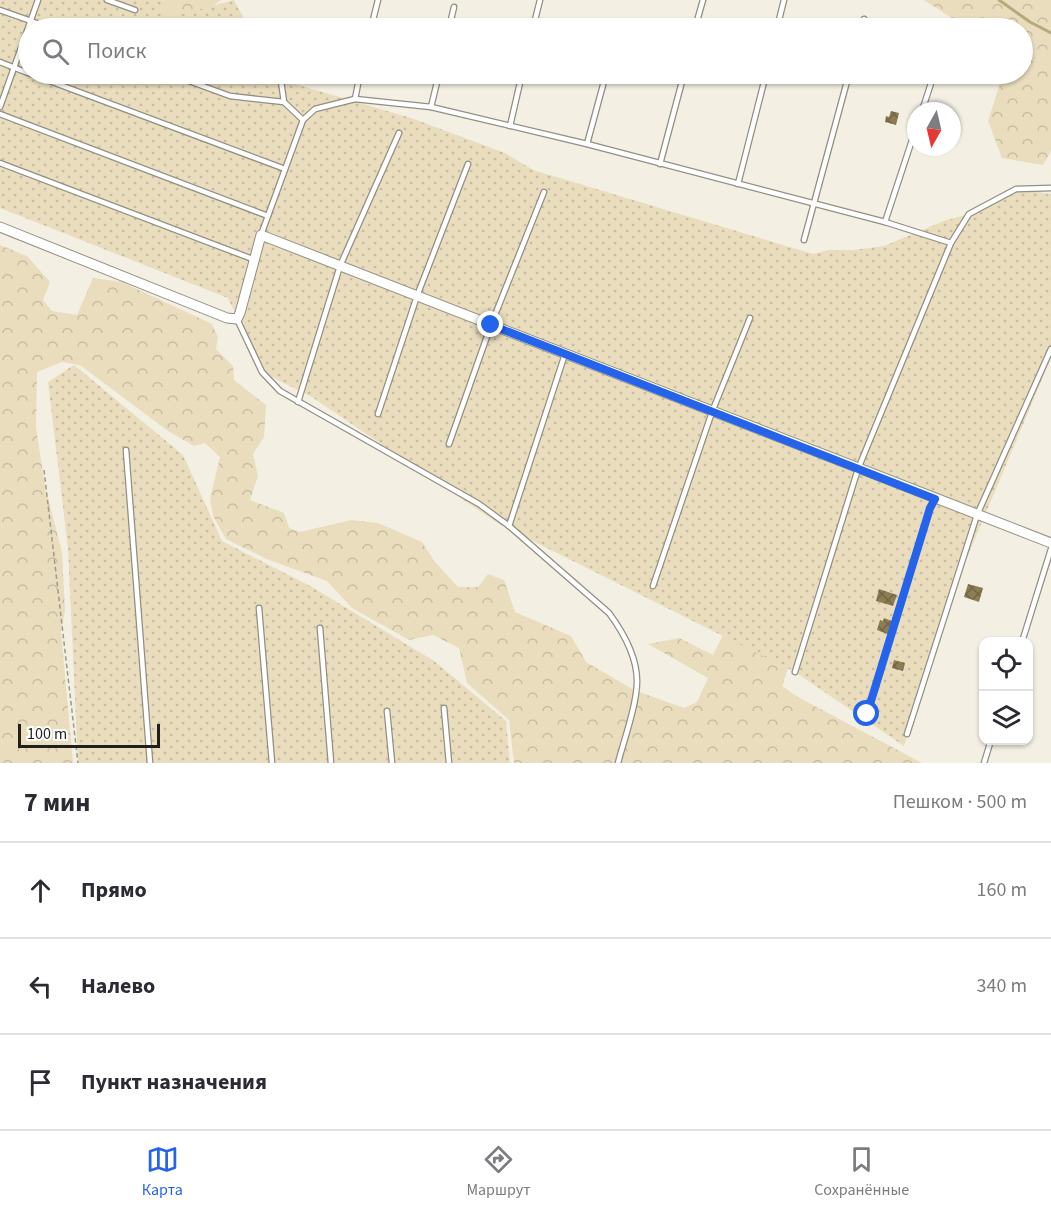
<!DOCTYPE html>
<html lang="ru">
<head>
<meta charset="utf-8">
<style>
	:root { --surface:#fff; --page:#f7f7f7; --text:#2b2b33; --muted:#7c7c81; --line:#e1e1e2; --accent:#2563eb }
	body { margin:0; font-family:"Source Sans 3",sans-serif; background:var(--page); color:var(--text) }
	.controls { position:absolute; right:18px; bottom:18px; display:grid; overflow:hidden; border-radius:12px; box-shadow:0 2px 4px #0004 }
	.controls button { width:54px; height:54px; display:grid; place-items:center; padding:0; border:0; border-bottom:2px solid var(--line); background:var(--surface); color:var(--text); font:30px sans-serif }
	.compass { position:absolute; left:907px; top:102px; width:54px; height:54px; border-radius:50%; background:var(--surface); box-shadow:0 2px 4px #0004; rotate:188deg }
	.scale { position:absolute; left:18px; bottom:15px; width:142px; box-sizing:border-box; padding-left:6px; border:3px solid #211f1b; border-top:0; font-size:16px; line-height:21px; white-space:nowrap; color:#211f1b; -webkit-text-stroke:4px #fff; paint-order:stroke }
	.stop { position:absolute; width:18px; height:18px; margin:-14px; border:4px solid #2563eb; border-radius:50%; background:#fff }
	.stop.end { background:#2563eb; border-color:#fff; box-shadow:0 2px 6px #0008 }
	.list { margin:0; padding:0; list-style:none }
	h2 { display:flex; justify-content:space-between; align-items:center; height:78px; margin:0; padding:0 24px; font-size:26px }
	h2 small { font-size:20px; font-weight:400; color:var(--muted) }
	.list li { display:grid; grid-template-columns:39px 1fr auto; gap:18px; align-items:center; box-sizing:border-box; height:96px; padding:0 24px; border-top:2px solid var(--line) }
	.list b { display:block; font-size:22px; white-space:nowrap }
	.list em { font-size:20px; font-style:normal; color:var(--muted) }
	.icon { flex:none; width:33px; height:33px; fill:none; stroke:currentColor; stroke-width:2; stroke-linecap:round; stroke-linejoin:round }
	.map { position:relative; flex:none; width:1051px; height:763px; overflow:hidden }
	.search { position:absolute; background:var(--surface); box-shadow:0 2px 4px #0004; left:18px; right:18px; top:18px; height:66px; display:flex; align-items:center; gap:15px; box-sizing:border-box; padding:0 21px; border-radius:33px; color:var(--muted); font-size:22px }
	.sheet { height:366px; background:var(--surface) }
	nav { display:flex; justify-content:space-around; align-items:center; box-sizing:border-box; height:84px; border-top:2px solid var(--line); background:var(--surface); font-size:16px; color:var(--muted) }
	nav a { display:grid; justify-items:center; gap:3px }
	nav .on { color:var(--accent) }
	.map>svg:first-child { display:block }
	.forest { fill:url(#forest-crowns) }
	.garden { fill:url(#garden-dots) }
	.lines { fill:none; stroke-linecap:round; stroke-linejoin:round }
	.stream { stroke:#b8a87e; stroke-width:3 }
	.building { fill:url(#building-cross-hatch) }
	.service-casing { stroke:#928e83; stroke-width:7 }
	.minor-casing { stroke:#928e83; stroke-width:11 }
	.path { stroke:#9d9990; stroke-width:1.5; stroke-dasharray:4.5 3; stroke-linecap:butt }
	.service { stroke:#fff; stroke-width:4.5 }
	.minor { stroke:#fff; stroke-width:9 }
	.route { stroke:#2563eb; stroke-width:8 }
</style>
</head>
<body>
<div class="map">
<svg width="1051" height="763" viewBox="0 0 1051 763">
	<defs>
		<pattern id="forest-crowns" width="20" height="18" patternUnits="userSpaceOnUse" patternTransform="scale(1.5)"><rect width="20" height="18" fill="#e9ddbd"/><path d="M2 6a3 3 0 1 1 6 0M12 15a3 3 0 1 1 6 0" fill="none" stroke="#c8bda2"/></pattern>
		<pattern id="garden-dots" width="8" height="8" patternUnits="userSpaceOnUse" patternTransform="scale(1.5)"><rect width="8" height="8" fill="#e9ddbd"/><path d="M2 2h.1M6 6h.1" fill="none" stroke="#c8bda2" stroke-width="1.8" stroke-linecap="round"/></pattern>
		<pattern id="building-cross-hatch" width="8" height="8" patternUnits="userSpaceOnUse" patternTransform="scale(1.5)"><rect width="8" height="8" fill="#8c7d55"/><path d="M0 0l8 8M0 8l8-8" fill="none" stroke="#726646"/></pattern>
	</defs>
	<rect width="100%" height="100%" fill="#f4efe3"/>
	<g class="forest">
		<path d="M 164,0 L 221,0 L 183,28 L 147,28 Z"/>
		<path d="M 924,0 L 1051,0 L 1051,151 L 1043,165 L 1002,158 L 988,121 L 1003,74 L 1022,74 L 1022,28 L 967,28 Z"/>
		<path d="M 0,245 L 27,256 L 50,282 L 43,300 L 52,311 L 77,315 L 93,278 L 122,282 L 212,324 L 218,337 L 216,349 L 233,366 L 234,380 L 266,405 L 264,437 L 253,454 L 258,476 L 250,500 L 284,513 L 289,528 L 300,532 L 351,520 L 378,523 L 422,542 L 435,562 L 458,587 L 478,587 L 488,574 L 504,580 L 515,612 L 571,636 L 586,662 L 634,690 L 684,708 L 697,702 L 708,678 L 648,644 L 679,638 L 713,655 L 725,631 L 791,659 L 782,686 L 796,696 L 922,763 L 514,763 L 509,720 L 467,683 L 459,648 L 433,635 L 409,640 L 352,608 L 327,581 L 269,560 L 226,539 L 213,516 L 210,499 L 220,457 L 205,443 L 194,446 L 168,431 L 80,365 L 62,362 L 37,372 L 36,427 L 45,487 L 62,552 L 65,611 L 61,632 L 73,763 L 0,763 Z"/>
	</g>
	<g class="garden">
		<path d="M 0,0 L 163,0 L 164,19 L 234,0 L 249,28 L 28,28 L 28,74 L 285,74 L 295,84 L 411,118 L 505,153 L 533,170 L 813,254 L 829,250 L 854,250 L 884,246 L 944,221 L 969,214 L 1016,189 L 1051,194 L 1051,358 L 955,586 L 904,746 L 795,672 L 499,524 L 312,397 L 262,372 L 228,298 L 0,208 Z"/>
		<path d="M 74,365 L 183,455 L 222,541 L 312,587 L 434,661 L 506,721 L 510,763 L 78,763 L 68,548 L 48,382 Z"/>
	</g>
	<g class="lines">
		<path class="stream" d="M 999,0 L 1030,22 L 1051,33"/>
	</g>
	<g class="building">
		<path d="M 891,111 L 899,113 L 896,125 L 885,122 L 886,116 L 889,117 Z"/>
		<path d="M 968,584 L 983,588 L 979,602 L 964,597 Z"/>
		<path d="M 879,589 L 897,595 L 893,606 L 876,601 Z"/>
		<path d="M 884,618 L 892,621 L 891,625 L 893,626 L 890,635 L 877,630 L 880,620 L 883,621 Z"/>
		<path d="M 894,660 L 905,663 L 903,671 L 892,668 Z"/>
	</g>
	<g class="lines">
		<defs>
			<g id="service">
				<path d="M 107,0 L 135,10"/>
				<path d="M 0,10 L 51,28"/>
				<path d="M 271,22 L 272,28"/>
				<path d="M 371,28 L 378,0"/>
				<path d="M 449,28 L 454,7"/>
				<path d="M 533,28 L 540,0"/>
				<path d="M 695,28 L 703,0"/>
				<path d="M 777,28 L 784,0"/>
				<path d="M 862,28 L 864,19"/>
				<path d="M 0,62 L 28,73"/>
				<path d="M 31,74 L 285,169"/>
				<path d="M 170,74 L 230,96 L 284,102"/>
				<path d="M 280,74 L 284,102 L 303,120"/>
				<path d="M 355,99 L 360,74"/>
				<path d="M 0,107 L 38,0"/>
				<path d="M 431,107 L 439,74"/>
				<path d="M 922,111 L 934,74"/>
				<path d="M 0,114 L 268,216"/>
				<path d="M 510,126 L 522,74"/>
				<path d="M 587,144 L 606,74"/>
				<path d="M 0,163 L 255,260"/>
				<path d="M 660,164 L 684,74"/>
				<path d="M 738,184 L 766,74"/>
				<path d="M 885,222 L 916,128"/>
				<path d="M 261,235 L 303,120 L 315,109 L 355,99 L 431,107 L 587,144 L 885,222 L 951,243"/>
				<path d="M 804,240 L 849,74"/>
				<path d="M 237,319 L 262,372 L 280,391 L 479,504 L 509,526 L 609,613 C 623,632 637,657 637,681 C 637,704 624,740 618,763"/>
				<path d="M 298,402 L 340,266 L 399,133"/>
				<path d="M 378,414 L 417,296 L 468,164"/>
				<path d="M 449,444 L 491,325 L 544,192"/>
				<path d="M 126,450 L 150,763"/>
				<path d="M 509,526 L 565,354"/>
				<path d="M 653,586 L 712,412 L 750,318"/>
				<path d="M 259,608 L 272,763"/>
				<path d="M 320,628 L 331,763"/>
				<path d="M 1022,642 L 1051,549"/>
				<path d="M 795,672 L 858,469 L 951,243 L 969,214 L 1016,189 L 1051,188"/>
				<path d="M 444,708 L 449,763"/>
				<path d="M 387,711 L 392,763"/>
				<path d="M 867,714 L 930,508 L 935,499"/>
				<path d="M 907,734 L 977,515 L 1051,349"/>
				<path d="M 984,763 L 991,740"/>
			</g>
			<path id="minor" d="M 0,227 L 227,318 L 237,319 L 240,313 L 261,235 L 1051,543"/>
		</defs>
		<use href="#service" class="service-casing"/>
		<use href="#minor" class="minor-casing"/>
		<path class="path" d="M 44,470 L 78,763"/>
		<use href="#service" class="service"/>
		<use href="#minor" class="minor"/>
	</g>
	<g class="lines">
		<path class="route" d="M 491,325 L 935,499 L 930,508 L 867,714"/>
	</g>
</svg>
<div class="controls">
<button><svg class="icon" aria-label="locate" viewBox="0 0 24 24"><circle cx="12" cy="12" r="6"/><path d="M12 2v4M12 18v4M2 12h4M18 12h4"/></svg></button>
<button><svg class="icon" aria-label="layers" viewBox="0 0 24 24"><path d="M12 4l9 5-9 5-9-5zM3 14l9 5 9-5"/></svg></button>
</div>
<svg class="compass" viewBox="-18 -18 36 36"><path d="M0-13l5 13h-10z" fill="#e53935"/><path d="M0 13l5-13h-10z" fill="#7c7c81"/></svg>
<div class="scale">100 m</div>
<div class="stop" style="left:867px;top:714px"></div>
<div class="stop end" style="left:491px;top:325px"></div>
<div class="search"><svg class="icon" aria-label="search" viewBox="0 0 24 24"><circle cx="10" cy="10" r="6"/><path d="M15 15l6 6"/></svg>Поиск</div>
</div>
<section class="sheet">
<h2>7 мин<small>Пешком · 500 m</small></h2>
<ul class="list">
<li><svg class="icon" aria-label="ahead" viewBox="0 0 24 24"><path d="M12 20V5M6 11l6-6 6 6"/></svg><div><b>Прямо</b></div><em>160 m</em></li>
<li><svg class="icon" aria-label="left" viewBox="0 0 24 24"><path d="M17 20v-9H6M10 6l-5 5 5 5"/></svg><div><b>Налево</b></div><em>340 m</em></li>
<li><svg class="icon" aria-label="arrive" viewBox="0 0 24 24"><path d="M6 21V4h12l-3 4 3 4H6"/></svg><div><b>Пункт назначения</b></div></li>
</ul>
</section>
<nav>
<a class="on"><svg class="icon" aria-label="map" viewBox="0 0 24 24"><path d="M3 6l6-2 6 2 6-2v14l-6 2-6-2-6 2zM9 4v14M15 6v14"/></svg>Карта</a>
<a><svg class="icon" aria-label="directions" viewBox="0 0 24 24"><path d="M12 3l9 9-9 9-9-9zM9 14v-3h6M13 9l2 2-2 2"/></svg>Маршрут</a>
<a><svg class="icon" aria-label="saved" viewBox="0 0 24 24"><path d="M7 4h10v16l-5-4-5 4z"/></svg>Сохранённые</a>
</nav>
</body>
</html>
